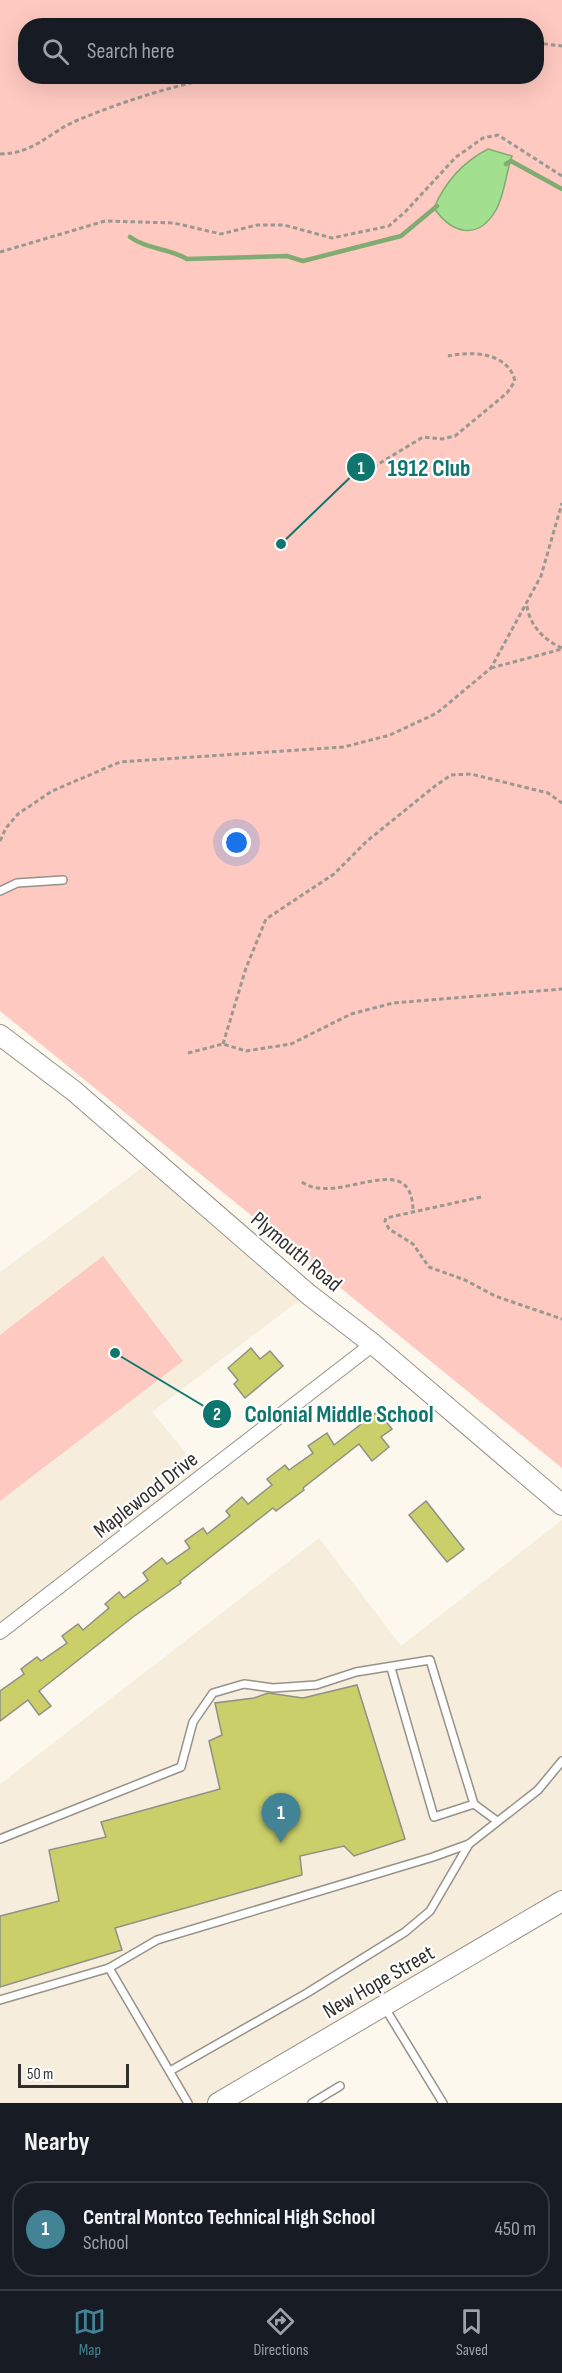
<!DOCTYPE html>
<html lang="en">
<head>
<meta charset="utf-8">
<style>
	:root { --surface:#171b24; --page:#242831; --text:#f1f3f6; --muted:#9ea1a6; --line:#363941; --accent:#438396 }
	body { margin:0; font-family:"Sofia Sans Condensed",sans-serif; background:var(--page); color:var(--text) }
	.scale { position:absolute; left:18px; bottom:15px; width:111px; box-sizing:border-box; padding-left:6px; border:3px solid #302f2b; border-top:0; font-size:16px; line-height:21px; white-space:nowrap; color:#302f2b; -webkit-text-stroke:4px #fff; paint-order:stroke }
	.you { position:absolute; left:237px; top:843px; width:21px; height:21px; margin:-15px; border:4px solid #fff; border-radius:50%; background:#1a73e8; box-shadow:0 0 0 9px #1a73e833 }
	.badge { display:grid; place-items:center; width:39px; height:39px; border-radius:50%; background:var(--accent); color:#fff; font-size:20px; font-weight:700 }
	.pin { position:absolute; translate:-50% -50px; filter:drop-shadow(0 2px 3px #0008) }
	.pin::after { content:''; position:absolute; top:32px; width:21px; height:18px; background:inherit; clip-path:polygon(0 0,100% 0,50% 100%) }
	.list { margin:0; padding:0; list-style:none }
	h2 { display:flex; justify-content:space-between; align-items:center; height:78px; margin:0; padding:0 24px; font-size:26px }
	h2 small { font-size:20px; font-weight:400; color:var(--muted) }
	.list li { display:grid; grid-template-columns:39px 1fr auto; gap:18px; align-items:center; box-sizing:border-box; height:96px; margin:0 12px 12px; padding:0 12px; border:2px solid var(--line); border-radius:24px }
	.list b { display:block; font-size:22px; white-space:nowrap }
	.list p { margin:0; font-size:20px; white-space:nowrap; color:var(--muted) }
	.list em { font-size:20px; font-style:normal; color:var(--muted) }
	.icon { flex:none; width:33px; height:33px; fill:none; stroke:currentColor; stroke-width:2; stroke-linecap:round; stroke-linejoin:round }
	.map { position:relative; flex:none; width:562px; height:2103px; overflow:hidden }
	.search { position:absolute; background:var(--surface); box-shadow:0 6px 24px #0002; left:18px; right:18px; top:18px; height:66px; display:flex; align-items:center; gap:15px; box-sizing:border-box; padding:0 21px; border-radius:24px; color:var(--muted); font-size:22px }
	.sheet { height:186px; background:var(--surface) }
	nav { display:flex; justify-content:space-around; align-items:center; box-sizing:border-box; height:84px; border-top:2px solid var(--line); background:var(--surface); font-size:16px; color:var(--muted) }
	nav a { display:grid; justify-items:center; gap:3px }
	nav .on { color:var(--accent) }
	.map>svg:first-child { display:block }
	.built { fill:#f6eddc }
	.green { fill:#fec9c0; fill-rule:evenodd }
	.water { fill:#a2e090; stroke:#80ab72; stroke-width:1.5 }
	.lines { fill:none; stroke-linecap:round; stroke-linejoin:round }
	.stream { stroke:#80ab72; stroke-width:4.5 }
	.building { fill:#cacf6a; stroke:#8f9086; stroke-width:1.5 }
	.lane-casing { stroke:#979289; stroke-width:10 }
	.street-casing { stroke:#979289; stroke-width:16 }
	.secondary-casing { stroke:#979289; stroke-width:22 }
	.path { stroke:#9b9891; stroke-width:3; stroke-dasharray:4.5 3; stroke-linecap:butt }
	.lane { stroke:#fff; stroke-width:7 }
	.street { stroke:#fff; stroke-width:14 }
	.secondary { stroke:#fff; stroke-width:20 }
	.labels { text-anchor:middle; stroke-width:4.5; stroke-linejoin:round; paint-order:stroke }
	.street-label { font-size:22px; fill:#302f2b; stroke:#fff }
	.leader { fill:none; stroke:#0f766e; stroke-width:2 }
	.callout-dot { fill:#0f766e; stroke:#fff; stroke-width:2 }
	.mark-label { font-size:18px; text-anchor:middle; font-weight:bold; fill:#fff }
	.callout-label { font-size:24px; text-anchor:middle; font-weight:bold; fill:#0f766e; stroke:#fff; stroke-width:4.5; stroke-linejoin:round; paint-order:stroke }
</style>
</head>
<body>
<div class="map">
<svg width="562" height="2103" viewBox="0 0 562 2103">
	<rect width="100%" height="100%" fill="#fdf8ee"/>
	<g class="built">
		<path d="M 154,1159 L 308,1294 L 152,1412 L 204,1475 L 0,1632 L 0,1272 Z"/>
		<path d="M 562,1520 L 562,1901 L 218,2103 L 0,2103 L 0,1784 L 319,1538 L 401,1646 Z"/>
	</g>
	<g class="green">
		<path d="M 0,0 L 562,0 L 562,1468 L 0,1011 ZM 26,26 L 536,26 L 536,76 L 26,76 Z"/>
		<path d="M 103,1256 L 183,1361 L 0,1501 L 0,1335 Z"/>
	</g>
	<path class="water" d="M 488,149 L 512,156 C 506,172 505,194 496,210 C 478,241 452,234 434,208 C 445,182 463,162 488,149 Z"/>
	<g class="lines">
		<g class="stream">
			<path d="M 506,164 L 511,161 L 562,189"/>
			<path d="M 130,237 C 148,250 169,248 187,259 L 287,256 L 303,261 L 401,236 L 437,206"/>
		</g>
	</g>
	<g class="building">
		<path d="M 251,1348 L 260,1359 L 270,1351 L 283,1366 L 245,1398 L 234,1384 L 238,1380 L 228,1368 Z"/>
		<path d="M 378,1411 L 392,1429 L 381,1437 L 389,1447 L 372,1461 L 359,1444 L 303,1488 L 304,1490 L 276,1511 L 273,1508 L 180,1581 L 181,1583 L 133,1617 L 39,1691 L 51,1706 L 39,1715 L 28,1700 L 0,1721 L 0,1691 L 24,1674 L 21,1669 L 37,1657 L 41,1661 L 67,1643 L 62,1636 L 78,1624 L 83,1630 L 109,1608 L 105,1604 L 119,1592 L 124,1598 L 148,1580 L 143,1573 L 162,1558 L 167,1564 L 190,1548 L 185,1541 L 203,1528 L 207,1534 L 230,1516 L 226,1511 L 242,1497 L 248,1504 L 272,1485 L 267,1479 L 285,1465 L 289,1470 L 313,1453 L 308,1446 L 327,1433 L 334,1445 Z"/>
		<path d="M 426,1501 L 464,1549 L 447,1562 L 409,1515 Z"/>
		<path d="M 357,1685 L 405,1839 L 354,1856 L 344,1846 L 300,1856 L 302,1875 L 115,1928 L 122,1950 L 0,1987 L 0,1916 L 59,1901 L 49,1850 L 106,1837 L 101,1822 L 220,1789 L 209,1741 L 222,1735 L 215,1703 L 254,1698 L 268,1693 L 303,1698 Z"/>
	</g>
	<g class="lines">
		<defs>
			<g id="lane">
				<path d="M 0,891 L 17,883 L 63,880"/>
				<path d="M 474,1804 L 497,1821"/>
				<path d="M 0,1839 L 181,1767 L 193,1722 L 213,1693 L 244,1684 L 273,1688 L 316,1685 L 356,1672 L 430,1660 L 474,1804 L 434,1817 L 391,1668"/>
				<path d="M 109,1968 L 157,1940 L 433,1857 L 469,1844 L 538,1790 L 562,1761"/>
				<path d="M 0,2000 L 109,1968 L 188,2103"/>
				<path d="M 385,2008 L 443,2103"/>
				<path d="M 170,2071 L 307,1993 L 405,1932 L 430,1911 L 469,1844"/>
				<path d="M 312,2103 L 340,2086"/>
			</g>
			<path id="street" d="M 0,1632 L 373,1344"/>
			<g id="secondary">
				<path d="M 0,1035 L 74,1091 L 308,1294 L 373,1344 L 562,1505"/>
				<path d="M 218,2103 L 562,1901"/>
			</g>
		</defs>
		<use href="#lane" class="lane-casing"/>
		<use href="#street" class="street-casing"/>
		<use href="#secondary" class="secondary-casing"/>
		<g class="path">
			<path d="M 536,43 L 562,46"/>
			<path d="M 0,154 C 34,154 49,132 78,120 C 124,101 174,85 224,76"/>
			<path d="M 0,252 L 105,221 L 174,223 L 221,234 L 257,225 L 284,225 L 332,238 L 389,226 L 406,211 L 456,157 L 483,138 L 498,135 L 562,176"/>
			<path d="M 367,471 L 423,437 L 442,439 L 455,436 L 507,393 L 515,381 C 508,352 472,351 448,356"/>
			<path d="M 527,606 C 530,626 544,640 562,648"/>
			<path d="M 491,668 L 562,649"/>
			<path d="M 0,841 L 6,828 L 18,814 L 52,791 L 120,762 L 344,747 L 390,735 L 437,713 L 491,668 L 541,576 L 562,503"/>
			<path d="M 223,1044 L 246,968 L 266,919 L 334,874 L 367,841 L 435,786 L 451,775 L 471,774 L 548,793 L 562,803"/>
			<path d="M 188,1053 L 223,1044 L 246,1051 L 291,1044 L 351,1014 L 393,1003 L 562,989"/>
			<path d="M 302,1182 C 337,1208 413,1144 413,1212"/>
			<path d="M 481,1197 L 386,1218 L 385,1221 L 389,1229 L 413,1244 L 429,1267 L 465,1280 L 495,1296 L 562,1319"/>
		</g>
		<use href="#lane" class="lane"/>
		<use href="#street" class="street"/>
		<use href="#secondary" class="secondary"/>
	</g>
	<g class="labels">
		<g class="street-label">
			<text transform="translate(297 1251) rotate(40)" y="8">Plymouth Road</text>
			<text transform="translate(145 1494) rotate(-38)" y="8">Maplewood Drive</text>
			<text transform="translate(378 1981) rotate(-30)" y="8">New Hope Street</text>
		</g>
	</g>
	<path class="leader" d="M281 544L361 467M115 1353L217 1414"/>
	<g class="callout-dot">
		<circle cx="281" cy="544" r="6"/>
		<circle cx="115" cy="1353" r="6"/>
		<circle cx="361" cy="467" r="15"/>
		<circle cx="217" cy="1414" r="15"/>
	</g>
	<g class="mark-label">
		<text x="361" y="474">1</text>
		<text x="217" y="1420">2</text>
	</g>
	<g class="callout-label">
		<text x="429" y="476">1912 Club</text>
		<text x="339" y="1422">Colonial Middle School</text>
	</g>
</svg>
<div class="scale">50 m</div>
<div class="you"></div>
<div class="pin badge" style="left:281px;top:1843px">1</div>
<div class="search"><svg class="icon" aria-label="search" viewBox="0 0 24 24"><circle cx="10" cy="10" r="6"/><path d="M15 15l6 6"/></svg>Search here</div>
</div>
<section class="sheet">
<h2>Nearby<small></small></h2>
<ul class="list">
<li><span class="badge">1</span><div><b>Central Montco Technical High School</b><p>School</p></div><em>450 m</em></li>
</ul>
</section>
<nav>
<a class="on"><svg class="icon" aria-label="map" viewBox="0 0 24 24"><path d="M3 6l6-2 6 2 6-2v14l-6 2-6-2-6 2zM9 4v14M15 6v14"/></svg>Map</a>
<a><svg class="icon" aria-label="directions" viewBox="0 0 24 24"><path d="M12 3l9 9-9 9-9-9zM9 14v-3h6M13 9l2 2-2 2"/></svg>Directions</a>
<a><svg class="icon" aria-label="saved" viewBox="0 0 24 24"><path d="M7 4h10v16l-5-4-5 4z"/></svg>Saved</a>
</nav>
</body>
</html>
